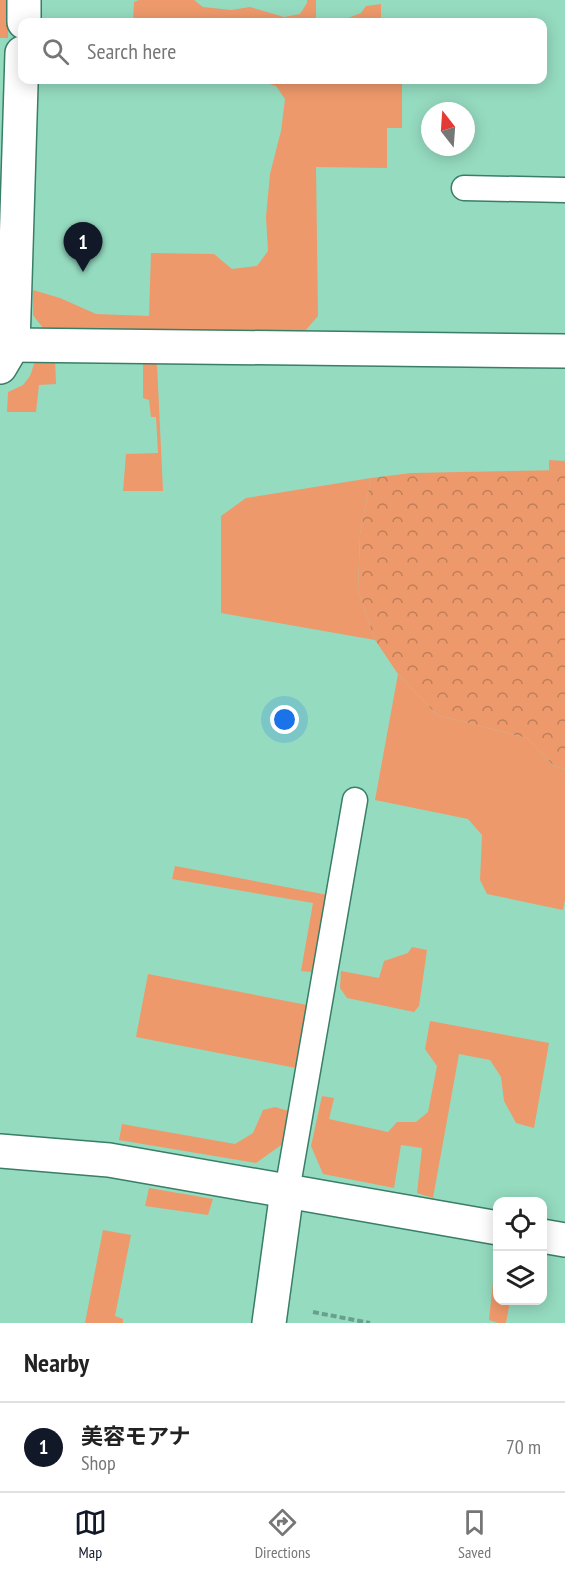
<!DOCTYPE html>
<html lang="en">
<head>
<meta charset="utf-8">
<style>
	:root { --surface:#fff; --page:#f2f2f2; --text:#222; --muted:#767676; --line:#e0e0e0; --accent:#111827 }
	body { margin:0; font-family:"PT Sans Narrow","Noto Sans JP",sans-serif; background:var(--page); color:var(--text) }
	.controls { position:absolute; right:18px; bottom:18px; display:grid; overflow:hidden; border-radius:12px; box-shadow:0 3px 15px #0003 }
	.controls button { width:54px; height:54px; display:grid; place-items:center; padding:0; border:0; border-bottom:2px solid var(--line); background:var(--surface); color:var(--text); font:30px sans-serif }
	.compass { position:absolute; left:421px; top:102px; width:54px; height:54px; border-radius:50%; background:var(--surface); box-shadow:0 3px 15px #0003; rotate:343deg }
	.you { position:absolute; left:285px; top:720px; width:21px; height:21px; margin:-15px; border:4px solid #fff; border-radius:50%; background:#1a73e8; box-shadow:0 0 0 9px #1a73e833 }
	.badge { display:grid; place-items:center; width:39px; height:39px; border-radius:50%; background:var(--accent); color:#fff; font-size:20px; font-weight:700 }
	.pin { position:absolute; translate:-50% -50px; filter:drop-shadow(0 2px 3px #0008) }
	.pin::after { content:''; position:absolute; top:32px; width:21px; height:18px; background:inherit; clip-path:polygon(0 0,100% 0,50% 100%) }
	.list { margin:0; padding:0; list-style:none }
	h2 { display:flex; justify-content:space-between; align-items:center; height:78px; margin:0; padding:0 24px; font-size:26px }
	h2 small { font-size:20px; font-weight:400; color:var(--muted) }
	.list li { display:grid; grid-template-columns:39px 1fr auto; gap:18px; align-items:center; box-sizing:border-box; height:90px; padding:0 24px; border-top:2px solid var(--line) }
	.list b { display:block; font-size:22px; white-space:nowrap }
	.list p { margin:0; font-size:20px; white-space:nowrap; color:var(--muted) }
	.list em { font-size:20px; font-style:normal; color:var(--muted) }
	.icon { flex:none; width:33px; height:33px; fill:none; stroke:currentColor; stroke-width:2; stroke-linecap:round; stroke-linejoin:round }
	.map { position:relative; flex:none; width:565px; height:1323px; overflow:hidden }
	.search { position:absolute; background:var(--surface); box-shadow:0 3px 15px #0003; left:18px; right:18px; top:18px; height:66px; display:flex; align-items:center; gap:15px; box-sizing:border-box; padding:0 21px; border-radius:12px; color:var(--muted); font-size:22px }
	.sheet { height:168px; background:var(--surface) }
	nav { display:flex; justify-content:space-around; align-items:center; box-sizing:border-box; height:84px; border-top:2px solid var(--line); background:var(--surface); font-size:16px; color:var(--muted) }
	nav a { display:grid; justify-items:center; gap:3px }
	nav .on { color:var(--accent) }
	.map>svg:first-child { display:block }
	.grass { fill:#ee996b }
	.forest { fill:url(#forest-crowns) }
	.lines { fill:none; stroke-linecap:round; stroke-linejoin:round }
	.lane-casing { stroke:#397e67; stroke-width:27 }
	.street-casing { stroke:#397e67; stroke-width:36 }
	.path { stroke:#68a08b; stroke-width:4; stroke-dasharray:6 3; stroke-linecap:butt }
	.lane { stroke:#fff; stroke-width:24 }
	.street { stroke:#fff; stroke-width:33 }
</style>
</head>
<body>
<div class="map">
<svg width="565" height="1323" viewBox="0 0 565 1323">
	<defs>
		<pattern id="forest-crowns" width="20" height="18" patternUnits="userSpaceOnUse" patternTransform="scale(1.5)"><rect width="20" height="18" fill="#ee996b"/><path d="M2 6a3 3 0 1 1 6 0M12 15a3 3 0 1 1 6 0" fill="none" stroke="#bf7d58"/></pattern>
	</defs>
	<rect width="100%" height="100%" fill="#95dbc0"/>
	<g class="grass">
		<rect x="0" y="0" width="8" height="38"/>
		<path d="M 139,0 L 194,0 L 203,7 L 231,10 L 250,7 L 284,17 L 300,14 L 307,3 L 307,0 L 316,0 L 316,22 L 318,22 L 133,22 L 134,2 Z"/>
		<path d="M 381,4 L 381,22 L 338,22 L 361,13 L 366,6 Z"/>
		<path d="M 256,80 L 402,80 L 402,128 L 387,128 L 387,168 L 316,167 L 318,316 L 305,331 L 43,328 L 33,315 L 33,290 L 60,298 L 96,314 L 149,316 L 151,253 L 214,254 L 232,269 L 257,266 L 268,251 L 266,217 L 270,174 L 281,131 L 285,99 L 276,86 Z"/>
		<path d="M 55,358 L 56,384 L 39,385 L 36,412 L 7,412 L 8,392 L 23,385 L 30,376 L 35,361 Z"/>
		<path d="M 143,362 L 157,364 L 163,491 L 123,491 L 126,454 L 158,453 L 156,417 L 151,417 L 149,400 L 143,398 Z"/>
		<path d="M 549,460 L 565,461 L 565,470 L 549,471 Z"/>
		<path d="M 371,478 L 360,534 L 358,590 L 375,640 L 221,613 L 221,516 L 246,498 Z"/>
		<path d="M 398,674 L 437,715 L 527,738 L 554,766 L 565,769 L 565,900 L 563,910 L 487,894 L 480,880 L 482,835 L 468,819 L 375,800 Z"/>
		<path d="M 175,866 L 328,895 L 313,972 L 301,971 L 313,903 L 172,879 Z"/>
		<path d="M 412,947 L 427,950 L 419,1006 L 414,1012 L 347,998 L 340,988 L 341,971 L 379,978 L 384,961 L 408,953 Z"/>
		<path d="M 148,974 L 307,1005 L 296,1068 L 136,1037 Z"/>
		<path d="M 430,1021 L 549,1043 L 534,1128 L 516,1123 L 504,1101 L 501,1077 L 490,1060 L 459,1054 L 433,1198 L 417,1193 L 422,1148 L 401,1145 L 394,1188 L 323,1174 L 311,1146 L 322,1096 L 334,1098 L 329,1119 L 388,1132 L 397,1122 L 416,1122 L 428,1112 L 437,1066 L 425,1049 Z"/>
		<path d="M 275,1107 L 292,1112 L 284,1143 L 256,1163 L 119,1140 L 122,1124 L 235,1144 L 253,1133 L 263,1110 Z"/>
		<path d="M 149,1188 L 213,1199 L 208,1215 L 145,1206 Z"/>
		<path d="M 103,1230 L 131,1235 L 115,1316 L 123,1319 L 123,1323 L 85,1323 Z"/>
		<path d="M 496,1253 L 498,1253 L 498,1300 L 510,1301 L 506,1323 L 498,1323 L 489,1320 Z"/>
	</g>
	<path class="forest" d="M 565,470 L 565,769 L 554,766 L 527,738 L 437,715 L 398,674 L 375,640 L 358,590 L 360,534 L 371,478 L 411,473 Z"/>
	<g class="lines">
		<defs>
			<g id="lane">
				<path d="M 464,188 L 565,190"/>
				<path d="M 287,1191 L 355,800"/>
			</g>
			<g id="street">
				<path d="M 24,22 L 24,0"/>
				<path d="M 13,345 L 565,351"/>
				<path d="M 0,367 L 13,345 L 22,53"/>
				<path d="M 0,1151 L 109,1160 L 498,1228"/>
				<path d="M 542,1236 L 565,1240"/>
				<path d="M 269,1323 L 287,1191"/>
			</g>
		</defs>
		<use href="#lane" class="lane-casing"/>
		<use href="#street" class="street-casing"/>
		<path class="path" d="M 313,1312 L 370,1323"/>
		<use href="#lane" class="lane"/>
		<use href="#street" class="street"/>
	</g>
</svg>
<div class="controls">
<button><svg class="icon" aria-label="locate" viewBox="0 0 24 24"><circle cx="12" cy="12" r="6"/><path d="M12 2v4M12 18v4M2 12h4M18 12h4"/></svg></button>
<button><svg class="icon" aria-label="layers" viewBox="0 0 24 24"><path d="M12 4l9 5-9 5-9-5zM3 14l9 5 9-5"/></svg></button>
</div>
<svg class="compass" viewBox="-18 -18 36 36"><path d="M0-13l5 13h-10z" fill="#e53935"/><path d="M0 13l5-13h-10z" fill="#767676"/></svg>
<div class="you"></div>
<div class="pin badge" style="left:83px;top:272px">1</div>
<div class="search"><svg class="icon" aria-label="search" viewBox="0 0 24 24"><circle cx="10" cy="10" r="6"/><path d="M15 15l6 6"/></svg>Search here</div>
</div>
<section class="sheet">
<h2>Nearby<small></small></h2>
<ul class="list">
<li><span class="badge">1</span><div><b>美容モアナ</b><p>Shop</p></div><em>70 m</em></li>
</ul>
</section>
<nav>
<a class="on"><svg class="icon" aria-label="map" viewBox="0 0 24 24"><path d="M3 6l6-2 6 2 6-2v14l-6 2-6-2-6 2zM9 4v14M15 6v14"/></svg>Map</a>
<a><svg class="icon" aria-label="directions" viewBox="0 0 24 24"><path d="M12 3l9 9-9 9-9-9zM9 14v-3h6M13 9l2 2-2 2"/></svg>Directions</a>
<a><svg class="icon" aria-label="saved" viewBox="0 0 24 24"><path d="M7 4h10v16l-5-4-5 4z"/></svg>Saved</a>
</nav>
</body>
</html>
